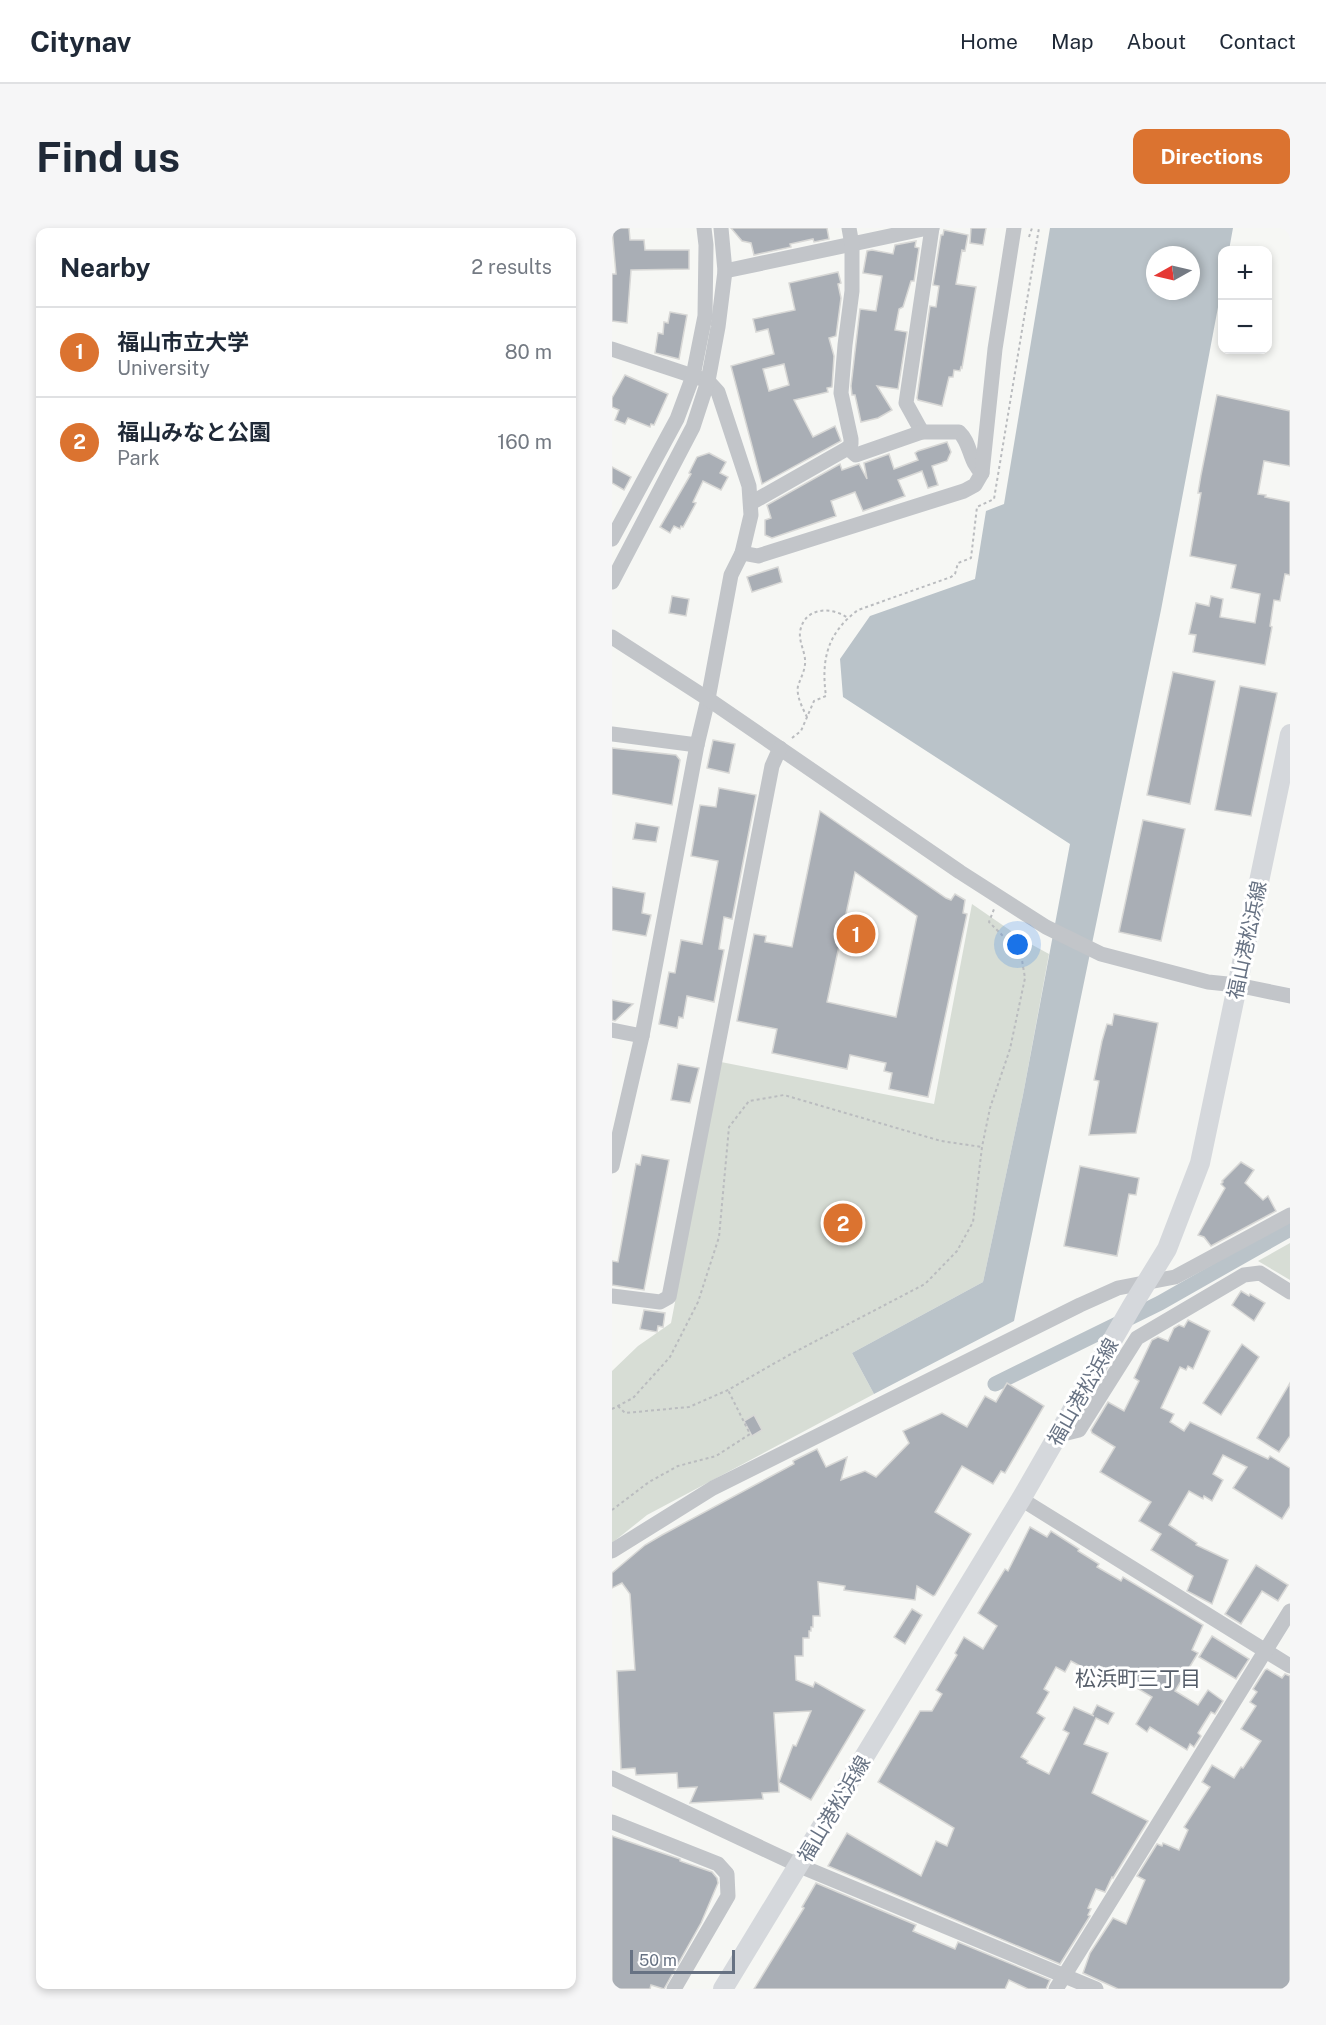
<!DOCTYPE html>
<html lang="en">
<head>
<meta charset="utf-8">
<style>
	:root { --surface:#fff; --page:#f6f6f7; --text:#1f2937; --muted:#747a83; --line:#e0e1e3; --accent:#db7330 }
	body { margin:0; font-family:"Public Sans","Noto Sans JP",sans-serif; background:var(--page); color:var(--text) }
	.controls { position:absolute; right:18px; top:18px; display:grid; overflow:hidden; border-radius:12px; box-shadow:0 3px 9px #0003 }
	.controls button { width:54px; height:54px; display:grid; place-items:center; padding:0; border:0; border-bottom:2px solid var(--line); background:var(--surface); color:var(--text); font:30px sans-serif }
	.compass { position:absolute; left:534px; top:18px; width:54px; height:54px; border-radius:50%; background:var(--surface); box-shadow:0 3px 9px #0003; rotate:262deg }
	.scale { position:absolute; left:18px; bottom:15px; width:105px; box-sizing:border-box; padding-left:6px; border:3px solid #677283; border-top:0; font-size:16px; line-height:21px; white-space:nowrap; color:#677283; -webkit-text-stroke:4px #fff; paint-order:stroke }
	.you { position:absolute; left:406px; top:717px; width:21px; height:21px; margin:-15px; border:4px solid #fff; border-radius:50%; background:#1a73e8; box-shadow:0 0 0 9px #1a73e833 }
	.badge { display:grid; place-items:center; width:39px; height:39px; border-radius:50%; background:var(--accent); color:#fff; font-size:20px; font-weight:700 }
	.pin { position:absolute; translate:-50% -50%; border:3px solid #fff; box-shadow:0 2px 6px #0006 }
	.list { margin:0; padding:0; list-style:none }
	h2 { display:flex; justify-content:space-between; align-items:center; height:78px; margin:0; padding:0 24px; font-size:26px }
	h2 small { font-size:20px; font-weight:400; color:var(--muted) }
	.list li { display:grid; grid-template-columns:39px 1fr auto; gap:18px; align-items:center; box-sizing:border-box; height:90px; padding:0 24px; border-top:2px solid var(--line) }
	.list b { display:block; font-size:22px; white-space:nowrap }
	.list p { margin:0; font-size:20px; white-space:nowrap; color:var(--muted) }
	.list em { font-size:20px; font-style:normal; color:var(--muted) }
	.map { position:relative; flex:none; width:678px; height:1761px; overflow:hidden; border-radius:12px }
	header { display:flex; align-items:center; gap:36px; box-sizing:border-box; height:84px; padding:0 30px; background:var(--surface); border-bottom:2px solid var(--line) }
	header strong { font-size:28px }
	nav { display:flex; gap:33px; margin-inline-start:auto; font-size:21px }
	.intro { display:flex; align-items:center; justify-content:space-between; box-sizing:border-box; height:144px; padding:0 36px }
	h1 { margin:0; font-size:42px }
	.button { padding:15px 27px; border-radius:12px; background:var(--accent); color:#fff; font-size:21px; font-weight:700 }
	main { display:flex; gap:36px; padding:0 36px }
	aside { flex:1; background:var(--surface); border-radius:12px; box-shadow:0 3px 9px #0003 }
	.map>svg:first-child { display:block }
	.green { fill:#d7ddd5 }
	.water { fill:#bac3c9; fill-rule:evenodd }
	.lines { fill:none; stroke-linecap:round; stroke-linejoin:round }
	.canal { stroke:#bac3c9; stroke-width:15 }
	.building { fill:#a9aeb5; stroke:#d8d8d6; stroke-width:1.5; fill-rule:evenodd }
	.path { stroke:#babcbf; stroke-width:2; stroke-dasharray:3 3; stroke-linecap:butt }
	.minor { stroke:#c2c5c9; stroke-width:15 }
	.major { stroke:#d5d8dc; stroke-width:20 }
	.labels { text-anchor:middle; stroke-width:6; stroke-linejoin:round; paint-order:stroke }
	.street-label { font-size:20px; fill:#677283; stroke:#fff }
	.neighbourhood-label { font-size:21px; fill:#555d69; stroke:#fff }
</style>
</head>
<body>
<header>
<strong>Citynav</strong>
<nav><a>Home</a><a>Map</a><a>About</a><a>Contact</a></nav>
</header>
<div class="intro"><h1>Find us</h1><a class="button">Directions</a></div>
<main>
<aside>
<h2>Nearby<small>2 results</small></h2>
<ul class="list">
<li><span class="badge">1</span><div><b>福山市立大学</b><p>University</p></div><em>80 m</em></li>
<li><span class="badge">2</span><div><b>福山みなと公園</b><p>Park</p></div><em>160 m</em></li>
</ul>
</aside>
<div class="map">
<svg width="678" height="1761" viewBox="0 0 678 1761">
	<rect width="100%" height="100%" fill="#f6f7f4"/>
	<g class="green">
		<path d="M 360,676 L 415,714 L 437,726 L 411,867 L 371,1054 L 240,1125 L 262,1166 L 35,1287 L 0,1315 L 0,1143 L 26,1118 L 59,1095 L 109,834 L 322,876 Z"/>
		<path d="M 678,1015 L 678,1052 L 646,1033 Z"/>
	</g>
	<path class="water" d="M 438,0 L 621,0 L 617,22 L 610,22 L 610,58 L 549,382 L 402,1093 L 262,1166 L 240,1125 L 371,1054 L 411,867 L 458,616 L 231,469 L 228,431 L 258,388 L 363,351 L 374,283 L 392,276 ZM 543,27 L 579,27 L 579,63 L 543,63 Z"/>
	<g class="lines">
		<path class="canal" d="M 383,1156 L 548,1075 L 678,1001"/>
	</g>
	<g class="building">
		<path d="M 0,0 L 17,0 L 18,12 L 32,12 L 33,22 L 77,22 L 77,41 L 19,42 L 15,95 L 0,93 L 0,46 L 4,46 Z"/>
		<path d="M 119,0 L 215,0 L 217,11 L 202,14 L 201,11 L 178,16 L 179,19 L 142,27 L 139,15 L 130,13 Z"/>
		<path d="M 359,0 L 374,0 L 371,17 L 358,15 Z"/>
		<path d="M 332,2 L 356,7 L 353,23 L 350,22 L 344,56 L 364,59 L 350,140 L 349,139 L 348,143 L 342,142 L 341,149 L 337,149 L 330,178 L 306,172 L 305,170 L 318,78 L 324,79 L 327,58 L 321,57 L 329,7 L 331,7 Z"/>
		<path d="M 304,13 L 303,19 L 307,20 L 302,53 L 299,53 L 291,79 L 287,81 L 283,102 L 295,104 L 286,161 L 265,158 L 280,182 L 266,190 L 249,194 L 243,167 L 240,167 L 239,158 L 248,81 L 264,83 L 270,48 L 251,45 L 255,23 L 260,22 L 281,26 L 283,17 Z"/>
		<path d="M 226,44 L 229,55 L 226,56 L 229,70 L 224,108 L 217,110 L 222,128 L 220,159 L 215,160 L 216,164 L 182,172 L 201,209 L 223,198 L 229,213 L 150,256 L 119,138 L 162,126 L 156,101 L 144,104 L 141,91 L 183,82 L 177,55 ZM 172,136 L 177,157 L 157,163 L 151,141 Z"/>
		<path d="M 58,84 L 75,87 L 67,131 L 43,125 L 46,105 L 51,106 L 52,94 L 56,95 Z"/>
		<path d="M 13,147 L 56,166 L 42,197 L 39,196 L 38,199 L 16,190 L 13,196 L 3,192 L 7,182 L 0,179 L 0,170 Z"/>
		<path d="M 605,167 L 678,183 L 678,238 L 652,233 L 646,266 L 654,267 L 653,269 L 678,274 L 678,347 L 673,346 L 668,373 L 662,372 L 658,398 L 660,399 L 653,437 L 581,424 L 584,407 L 577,406 L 584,375 L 597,378 L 599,368 L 611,371 L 608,389 L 643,395 L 648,366 L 619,360 L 624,337 L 578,328 L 589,265 L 586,265 L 589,247 Z"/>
		<path d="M 335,214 L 339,224 L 335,233 L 320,238 L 326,257 L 316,260 L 310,243 L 286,252 L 293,268 L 251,283 L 243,264 L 219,273 L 224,288 L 160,310 L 153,307 L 153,292 L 159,290 L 155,277 L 228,236 L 230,242 L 247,236 L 255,251 L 252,235 L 277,226 L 282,241 L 306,232 L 303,225 L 306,223 Z"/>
		<path d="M 97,225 L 114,234 L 108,245 L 116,249 L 109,262 L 91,253 L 81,274 L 84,275 L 71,299 L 69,298 L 68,301 L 62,298 L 58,305 L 48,299 L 79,246 L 77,245 L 85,229 Z"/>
		<path d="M 0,239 L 19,249 L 12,262 L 0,255 Z"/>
		<path d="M 166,339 L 170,354 L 140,364 L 135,349 Z"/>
		<path d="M 60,368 L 77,371 L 74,388 L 57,385 Z"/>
		<path d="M 561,444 L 603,453 L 578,576 L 535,567 Z"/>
		<path d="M 628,458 L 665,465 L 639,588 L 603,582 Z"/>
		<path d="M 101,512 L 123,516 L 117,545 L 95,540 Z"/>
		<path d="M 0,520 L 64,527 L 68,532 L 60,577 L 0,566 Z"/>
		<path d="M 107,560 L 144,567 L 120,691 L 112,689 L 107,721 L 112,722 L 102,774 L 75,768 L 71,790 L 67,789 L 65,800 L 47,796 L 57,744 L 63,745 L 69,712 L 90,716 L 106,633 L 79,628 L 88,577 L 104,579 Z"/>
		<path d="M 208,583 L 334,670 L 339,672 L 343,666 L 353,672 L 351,685 L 355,686 L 316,869 L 277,861 L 280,845 L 272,843 L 274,835 L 238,827 L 235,841 L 160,825 L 165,801 L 125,793 L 142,706 L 154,708 L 153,714 L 180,719 ZM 243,644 L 305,688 L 284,789 L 215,774 Z"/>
		<path d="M 531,592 L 573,601 L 549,713 L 507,704 Z"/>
		<path d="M 24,595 L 47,599 L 44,614 L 21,611 Z"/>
		<path d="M 0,659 L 33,665 L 30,685 L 39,687 L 34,708 L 0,702 Z"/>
		<path d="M 0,772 L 21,776 L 3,793 L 0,792 Z"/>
		<path d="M 502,786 L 546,795 L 524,905 L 477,907 L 487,853 L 482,852 L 490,813 L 495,796 L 500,797 Z"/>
		<path d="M 66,836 L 87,840 L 78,875 L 59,872 Z"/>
		<path d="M 30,927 L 57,932 L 32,1062 L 0,1057 L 0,1033 L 6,1034 L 24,936 L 28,937 Z"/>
		<path d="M 629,934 L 642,942 L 633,955 L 651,972 L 656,968 L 664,983 L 599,1018 L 592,1009 L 586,1007 L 613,960 L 609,956 L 611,954 L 610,953 Z"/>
		<path d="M 468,938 L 527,950 L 524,967 L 517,966 L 505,1028 L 452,1018 Z"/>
		<path d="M 629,1063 L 637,1068 L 638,1066 L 653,1075 L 642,1093 L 620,1077 Z"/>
		<path d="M 32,1082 L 53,1085 L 51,1099 L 46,1098 L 45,1104 L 28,1101 Z"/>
		<path d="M 576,1092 L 598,1103 L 581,1141 L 576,1138 L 574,1142 L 568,1139 L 549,1180 L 562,1186 L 558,1194 L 572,1203 L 578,1194 L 656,1231 L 658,1228 L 678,1240 L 678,1278 L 670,1291 L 621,1260 L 635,1239 L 611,1227 L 601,1246 L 611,1252 L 600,1273 L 592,1268 L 591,1271 L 577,1263 L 557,1297 L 585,1315 L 584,1317 L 616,1332 L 600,1376 L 575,1363 L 581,1348 L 539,1322 L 549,1306 L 527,1293 L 539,1274 L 488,1244 L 503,1219 L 480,1205 L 479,1202 L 496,1174 L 512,1183 L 527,1153 L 522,1150 L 540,1112 L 546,1109 L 556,1113 L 562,1100 L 567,1097 L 572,1099 Z"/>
		<path d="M 630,1116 L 647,1129 L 609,1187 L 591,1175 Z"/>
		<path d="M 395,1155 L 432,1178 L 393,1245 L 389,1243 L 381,1256 L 350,1238 L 323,1284 L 359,1306 L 323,1367 L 321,1368 L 305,1358 L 303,1372 L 232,1362 L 233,1358 L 206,1354 L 208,1388 L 201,1388 L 201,1399 L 199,1399 L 199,1403 L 197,1403 L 197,1410 L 191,1410 L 191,1428 L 183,1428 L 184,1452 L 201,1459 L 203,1454 L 253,1482 L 199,1572 L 167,1554 L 181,1517 L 184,1518 L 199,1483 L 162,1485 L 167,1564 L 150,1565 L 151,1571 L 78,1575 L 85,1559 L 66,1560 L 65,1545 L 24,1547 L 23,1540 L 9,1541 L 5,1443 L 23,1442 L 18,1366 L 10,1355 L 0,1360 L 0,1345 L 33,1317 L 50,1307 L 182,1236 L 181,1233 L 205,1221 L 214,1239 L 235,1229 L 229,1252 L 253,1243 L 264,1249 L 297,1215 L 291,1203 L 330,1185 L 355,1199 L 373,1168 L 384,1174 Z"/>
		<path d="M 678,1155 L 678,1208 L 667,1224 L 645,1210 Z"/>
		<path d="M 142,1187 L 150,1202 L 140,1208 L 132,1193 Z"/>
		<path d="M 418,1299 L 435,1309 L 439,1303 L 467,1321 L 466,1323 L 487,1336 L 485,1339 L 509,1353 L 511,1349 L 591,1397 L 580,1422 L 586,1425 L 563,1463 L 586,1477 L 596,1462 L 611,1473 L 603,1486 L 599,1484 L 586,1505 L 589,1508 L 582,1519 L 578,1516 L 575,1522 L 538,1499 L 535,1504 L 524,1496 L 540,1469 L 490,1439 L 485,1447 L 459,1433 L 453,1444 L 444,1439 L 432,1461 L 437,1464 L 425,1485 L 433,1490 L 409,1529 L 416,1533 L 415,1535 L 437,1546 L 457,1505 L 451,1502 L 462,1479 L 482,1488 L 480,1487 L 485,1477 L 502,1485 L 496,1496 L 484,1490 L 472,1516 L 496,1525 L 480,1565 L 536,1593 L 501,1650 L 500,1649 L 493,1664 L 484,1661 L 476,1680 L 479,1681 L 476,1687 L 478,1688 L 448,1736 L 216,1638 L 235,1605 L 309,1648 L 324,1613 L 335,1618 L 342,1600 L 266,1554 L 308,1483 L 320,1483 L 330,1466 L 324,1462 L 345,1427 L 343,1425 L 352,1409 L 371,1421 L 385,1398 L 366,1385 L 393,1341 L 396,1343 Z"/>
		<path d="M 644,1337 L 676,1357 L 666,1373 L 650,1363 L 629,1396 L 613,1386 Z"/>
		<path d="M 300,1381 L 310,1387 L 293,1416 L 282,1409 Z"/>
		<path d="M 600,1408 L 637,1431 L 624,1451 L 587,1429 Z"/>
		<path d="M 655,1441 L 670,1450 L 673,1446 L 678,1448 L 678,1761 L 506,1761 L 471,1745 L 478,1725 L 501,1690 L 514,1696 L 533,1652 L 525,1648 L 545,1616 L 550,1618 L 551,1615 L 567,1622 L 576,1602 L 572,1599 L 598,1559 L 590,1554 L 600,1537 L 622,1550 L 629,1539 L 631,1540 L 649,1513 L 629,1501 L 644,1478 L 638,1474 L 645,1464 L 641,1461 L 653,1442 Z"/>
		<path d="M 0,1608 L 56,1627 L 68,1631 L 68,1633 L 100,1644 L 105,1650 L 106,1655 L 89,1695 L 52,1761 L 39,1757 L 38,1761 L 0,1761 Z"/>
		<path d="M 204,1655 L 304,1697 L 301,1703 L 343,1721 L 346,1714 L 438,1752 L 434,1761 L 416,1761 L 397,1752 L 393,1761 L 142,1761 L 192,1680 L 190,1679 Z"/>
	</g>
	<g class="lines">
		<g class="path">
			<path d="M 417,9 L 420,0"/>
			<path d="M 195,489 C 191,481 184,468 186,458 C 189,449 194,441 193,431 C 192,422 187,413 188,404 C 192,379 219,378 236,390"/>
			<path d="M 180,510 L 189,503 L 202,473 L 214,468 C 209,432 215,405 246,382 L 339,349 L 343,346 L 346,335 L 359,330 L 365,279 L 382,271 L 427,0"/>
			<path d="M 6,1178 L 13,1185 L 77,1179 L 116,1162 L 177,1127 L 313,1056 L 345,1023 L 361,994 L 370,919 L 378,880 L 398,821 L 413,750 L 409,726 L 377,694 L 382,681"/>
			<path d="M 0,1181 L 21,1170 L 58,1129 L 86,1074 L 107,1009 L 117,899 L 137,873 L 172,867 L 329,913 L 370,919"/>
			<path d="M 0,1282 L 37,1254 L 66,1238 L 104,1228 L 138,1206 L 116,1162"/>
		</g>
		<g class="minor">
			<path d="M 113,43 L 311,1 L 320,0"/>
			<path d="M 0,121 L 96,153 L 106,164 L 137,258 L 139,287 L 130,325 L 119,347 L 96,471 L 85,517 L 0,506"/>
			<path d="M 310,204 L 294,175 L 320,0"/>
			<path d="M 236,220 L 239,216 L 239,211 L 229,165 L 233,117 L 240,63 L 240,17 L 237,0"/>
			<path d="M 139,275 L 236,220 L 244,227 L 310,204 L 347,204 C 359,215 357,234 370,245"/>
			<path d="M 0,311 L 65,191 L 81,148 L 93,88 L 94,17 L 92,0"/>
			<path d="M 130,325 L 146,328 L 352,263 L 363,257 L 370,245 L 383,121 L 402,0"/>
			<path d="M 0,354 L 81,199 L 96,153 L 106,99 L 113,43 L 109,0"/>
			<path d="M 0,409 L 96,471 L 348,644 L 434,699 L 489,726 L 596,754 L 625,757 L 678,768"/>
			<path d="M 0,802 L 30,808"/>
			<path d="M 0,938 L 30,808 L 85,517"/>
			<path d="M 0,1068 L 48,1074 L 57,1069 L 160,538 L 168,520"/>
			<path d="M 447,1207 L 467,1202 L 525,1110 L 632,1047 L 648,1045 L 678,1064"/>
			<path d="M 409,1271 L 678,1438"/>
			<path d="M 0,1323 L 101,1260 L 468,1077 L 506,1060 L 563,1049 L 678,987"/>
			<path d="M 0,1550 L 188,1638 L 484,1761"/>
			<path d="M 0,1594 L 106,1636 L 115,1646 L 116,1668 L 62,1761"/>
			<path d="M 444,1761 L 678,1383"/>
		</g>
		<path class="major" d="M 111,1761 L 409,1271 L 520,1078 L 555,1021 L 588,935 L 678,506"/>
	</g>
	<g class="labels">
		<g class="street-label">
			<text transform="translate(635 712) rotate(-78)" y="7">福山港松浜線</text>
			<text transform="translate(471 1164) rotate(-60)" y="7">福山港松浜線</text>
			<text transform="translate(222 1581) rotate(-59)" y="7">福山港松浜線</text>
		</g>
		<g class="neighbourhood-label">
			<text x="526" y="1458">松浜町三丁目</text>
		</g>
	</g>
</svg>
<div class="controls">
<button>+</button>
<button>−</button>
</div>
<svg class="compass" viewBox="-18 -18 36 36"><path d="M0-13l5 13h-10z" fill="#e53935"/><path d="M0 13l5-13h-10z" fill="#747a83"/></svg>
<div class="scale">50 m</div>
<div class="you"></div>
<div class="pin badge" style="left:244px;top:706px">1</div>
<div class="pin badge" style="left:231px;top:995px">2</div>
</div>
</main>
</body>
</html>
